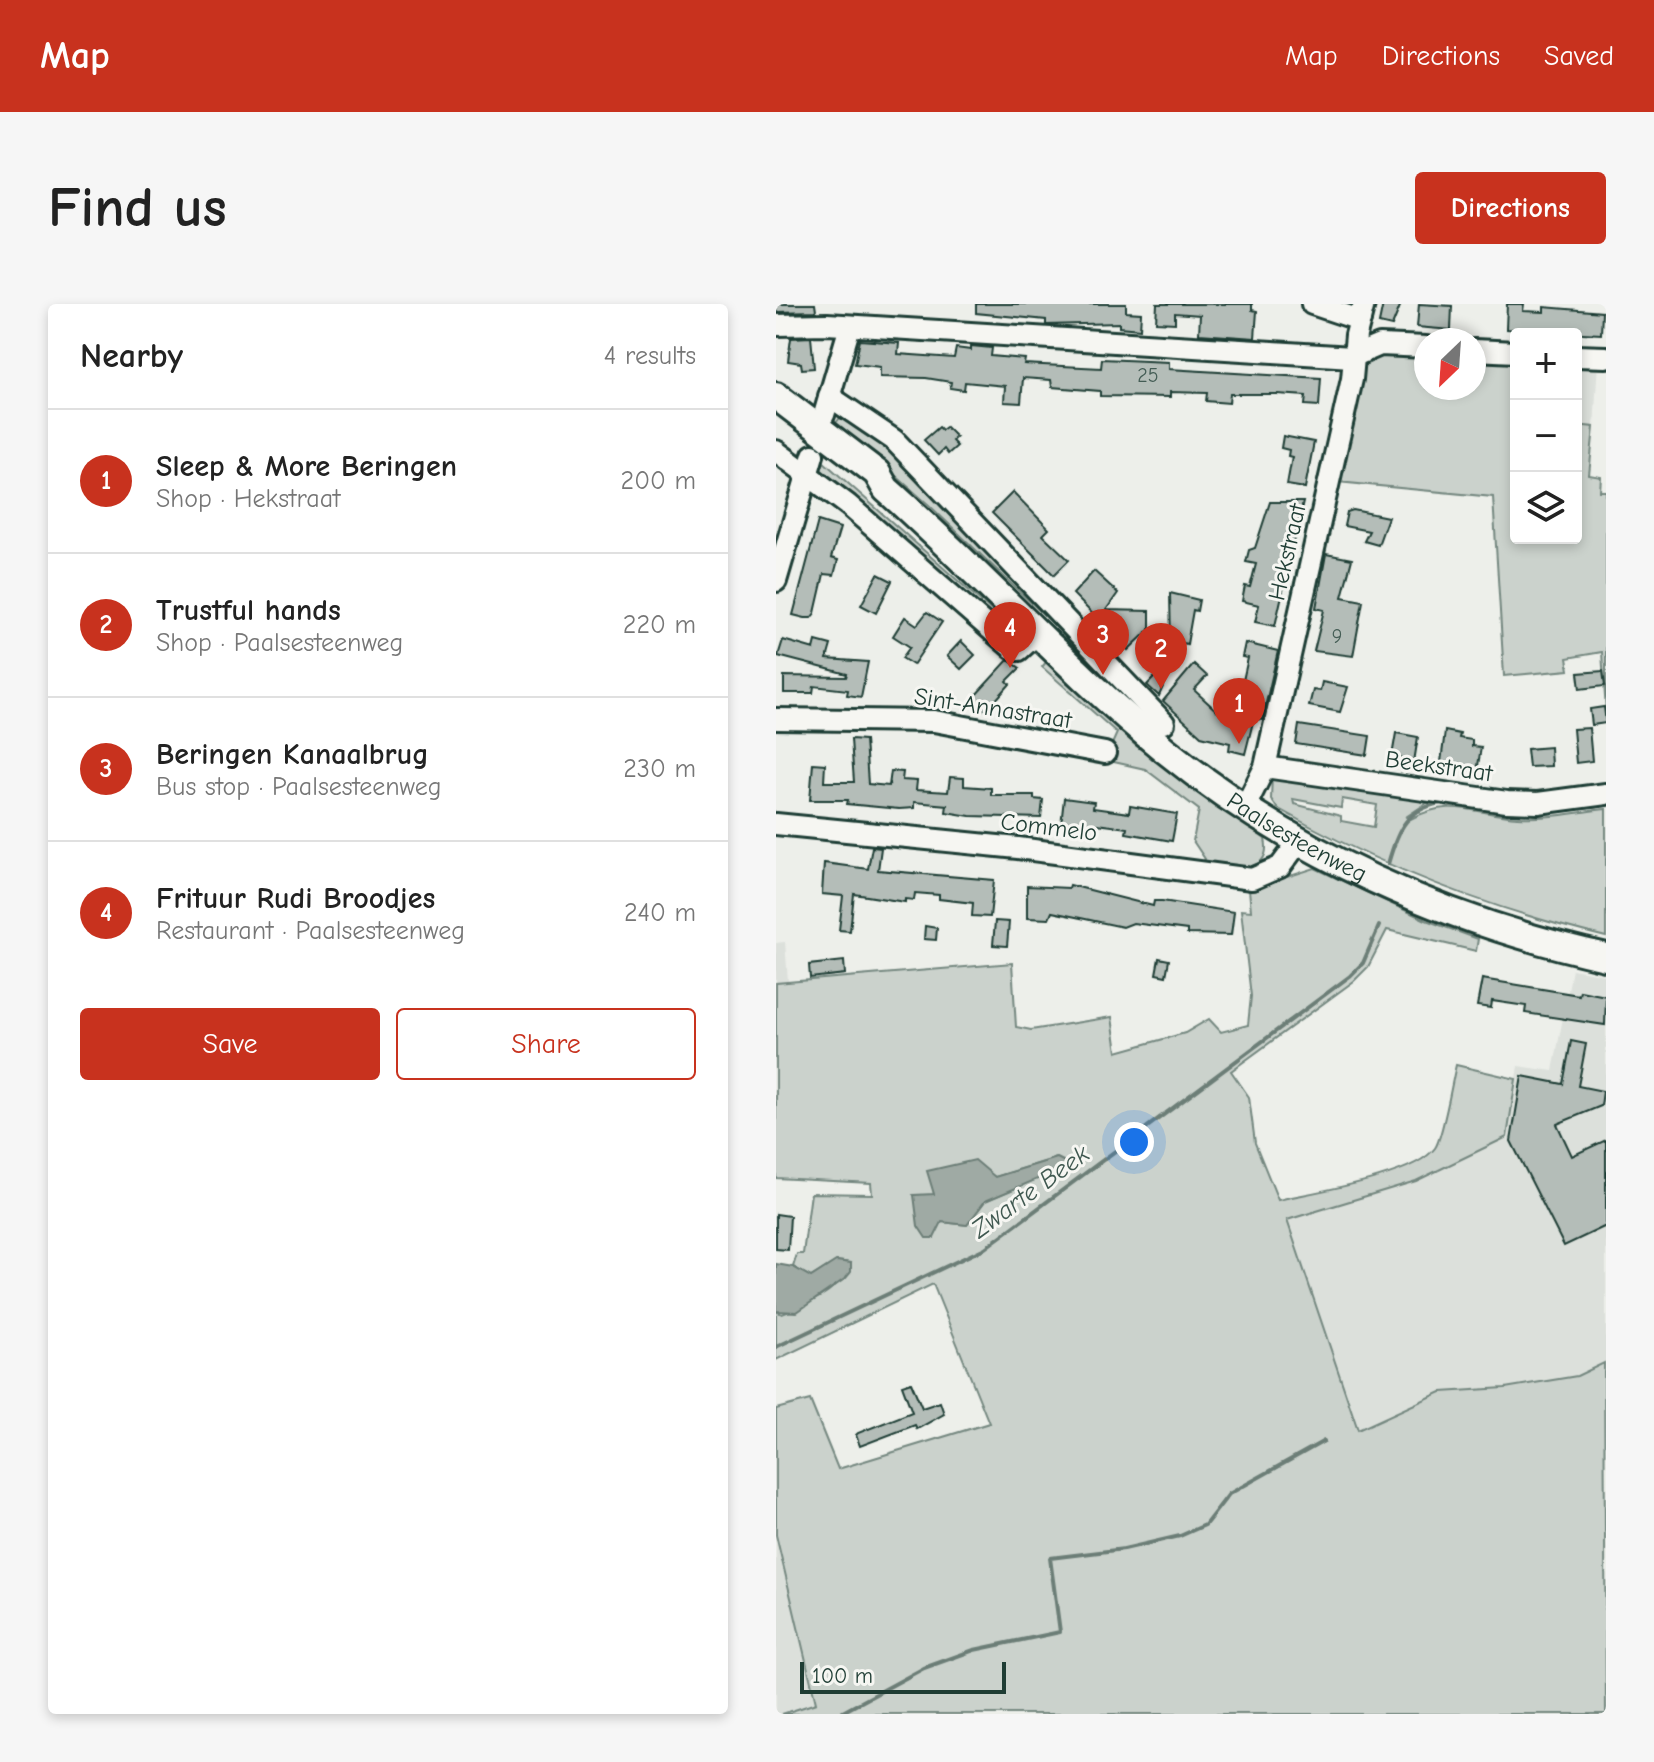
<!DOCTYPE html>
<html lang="en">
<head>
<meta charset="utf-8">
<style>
	:root { --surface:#fff; --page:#f6f6f6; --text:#222; --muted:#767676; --line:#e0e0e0; --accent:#c8321e }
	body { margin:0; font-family:"Comic Neue",sans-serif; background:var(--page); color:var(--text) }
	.controls { position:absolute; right:24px; top:24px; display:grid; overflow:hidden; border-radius:8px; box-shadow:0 4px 12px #0003 }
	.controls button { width:72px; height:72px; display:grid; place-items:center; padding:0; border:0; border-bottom:2px solid var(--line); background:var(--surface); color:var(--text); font:40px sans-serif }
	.compass { position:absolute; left:638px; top:24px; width:72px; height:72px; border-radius:50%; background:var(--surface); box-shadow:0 4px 12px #0003; rotate:205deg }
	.scale { position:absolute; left:24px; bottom:20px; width:206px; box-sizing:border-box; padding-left:8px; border:4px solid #1f3d34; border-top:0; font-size:22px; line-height:28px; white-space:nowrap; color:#1f3d34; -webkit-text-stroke:6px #f6f6f2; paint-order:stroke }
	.you { position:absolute; left:358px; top:838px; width:28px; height:28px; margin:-20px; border:6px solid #fff; border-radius:50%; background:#1a73e8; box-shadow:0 0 0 12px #1a73e833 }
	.badge { display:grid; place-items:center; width:52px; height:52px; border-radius:50%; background:var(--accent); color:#fff; font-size:26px; font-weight:700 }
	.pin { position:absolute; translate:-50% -66px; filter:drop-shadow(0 2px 4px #0008) }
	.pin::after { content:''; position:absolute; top:42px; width:28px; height:24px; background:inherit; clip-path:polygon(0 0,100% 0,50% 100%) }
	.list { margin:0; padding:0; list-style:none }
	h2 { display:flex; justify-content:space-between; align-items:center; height:104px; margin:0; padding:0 32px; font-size:34px }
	h2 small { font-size:26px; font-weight:400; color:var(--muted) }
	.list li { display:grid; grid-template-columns:52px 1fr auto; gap:24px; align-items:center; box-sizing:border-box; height:144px; padding:0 32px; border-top:2px solid var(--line) }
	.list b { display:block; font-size:30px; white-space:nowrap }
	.list p { margin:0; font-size:26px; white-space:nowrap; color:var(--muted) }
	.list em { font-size:26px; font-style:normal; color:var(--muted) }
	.actions { display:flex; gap:16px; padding:24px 32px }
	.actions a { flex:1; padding:18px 0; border:2px solid var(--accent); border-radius:8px; text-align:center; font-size:28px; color:var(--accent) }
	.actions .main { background:var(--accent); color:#fff }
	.icon { flex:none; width:44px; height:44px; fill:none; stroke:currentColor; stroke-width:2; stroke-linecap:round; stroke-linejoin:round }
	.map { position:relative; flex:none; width:830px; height:1410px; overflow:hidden; border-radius:8px }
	header { display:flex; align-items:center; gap:48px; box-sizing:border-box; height:112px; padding:0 40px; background:var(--accent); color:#fff }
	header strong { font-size:38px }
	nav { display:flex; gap:44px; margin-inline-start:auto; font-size:28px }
	.intro { display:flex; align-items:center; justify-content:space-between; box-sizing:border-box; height:192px; padding:0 48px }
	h1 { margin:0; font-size:56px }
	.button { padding:20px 36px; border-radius:8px; background:var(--accent); color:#fff; font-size:28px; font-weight:700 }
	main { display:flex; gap:48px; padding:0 48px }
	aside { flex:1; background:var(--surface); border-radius:8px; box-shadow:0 4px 12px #0003 }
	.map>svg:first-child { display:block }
	.built { fill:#dce0db }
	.green { fill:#cbd2cc; stroke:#758880; stroke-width:2; fill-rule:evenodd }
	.water { fill:#9faaa4; stroke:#6c7e77; stroke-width:2 }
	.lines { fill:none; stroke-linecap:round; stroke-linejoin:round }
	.stream { stroke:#6c7e77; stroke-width:4 }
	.building { fill:#b4bdb8; stroke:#1f3d34; stroke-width:2 }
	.minor-casing { stroke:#1f3d34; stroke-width:26 }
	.major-casing { stroke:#1f3d34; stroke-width:32 }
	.minor { stroke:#f6f6f2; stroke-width:20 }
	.major { stroke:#f6f6f2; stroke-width:26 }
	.labels { text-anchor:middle; stroke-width:6; stroke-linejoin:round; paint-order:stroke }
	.number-label { font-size:20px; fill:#445d55 }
	.street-label { font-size:24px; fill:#1f3d34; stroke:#f6f6f2 }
	.water-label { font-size:26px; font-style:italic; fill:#3f5850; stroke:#f6f6f2 }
</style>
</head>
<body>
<header>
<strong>Map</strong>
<nav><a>Map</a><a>Directions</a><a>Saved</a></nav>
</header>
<div class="intro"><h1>Find us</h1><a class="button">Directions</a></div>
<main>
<aside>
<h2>Nearby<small>4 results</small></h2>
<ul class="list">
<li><span class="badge">1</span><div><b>Sleep &amp; More Beringen</b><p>Shop · Hekstraat</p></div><em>200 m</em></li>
<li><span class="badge">2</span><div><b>Trustful hands</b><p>Shop · Paalsesteenweg</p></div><em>220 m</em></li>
<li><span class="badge">3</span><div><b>Beringen Kanaalbrug</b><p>Bus stop · Paalsesteenweg</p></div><em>230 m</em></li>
<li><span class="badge">4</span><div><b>Frituur Rudi Broodjes</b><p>Restaurant · Paalsesteenweg</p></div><em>240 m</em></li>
</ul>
<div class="actions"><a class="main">Save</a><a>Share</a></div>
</aside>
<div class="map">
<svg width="830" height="1410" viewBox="0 0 830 1410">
	<rect width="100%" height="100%" fill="#edefea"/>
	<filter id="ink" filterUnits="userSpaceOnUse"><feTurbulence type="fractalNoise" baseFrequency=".0125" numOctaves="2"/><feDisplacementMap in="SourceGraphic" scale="16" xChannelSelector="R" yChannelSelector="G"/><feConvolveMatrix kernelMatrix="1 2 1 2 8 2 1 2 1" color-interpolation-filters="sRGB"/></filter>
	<g filter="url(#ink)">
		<g class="built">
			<path d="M 800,57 L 822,58 L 818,123 L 800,121 Z"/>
			<path d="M 9,638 L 12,677 L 0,679 L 0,639 Z"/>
			<path d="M 796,665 L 830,671 L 830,1064 L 828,1059 L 801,1072 L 729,1084 L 665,1088 L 582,1126 L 511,916 L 640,877 L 731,833 L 742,762 L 777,767 Z"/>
			<path d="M 0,1231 L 40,1400 L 6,1410 L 0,1410 Z"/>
		</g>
		<g class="green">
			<path d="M 650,49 L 650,84 L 698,84 L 698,52 L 738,54 L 740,234 L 800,234 L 800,121 L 818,123 L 813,171 L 825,173 L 824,187 L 830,187 L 830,408 L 826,348 L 791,354 L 793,366 L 728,372 L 717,193 L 562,178 L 589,61 L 607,50 Z"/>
			<path d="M 66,111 L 105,130 L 344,384 L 153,201 L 60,119 Z"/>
			<path d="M 48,158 L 241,329 L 240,333 L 233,331 L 45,166 Z"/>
			<path d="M 271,357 L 359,441 L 489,535 C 498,575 447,563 424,562 L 429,555 L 417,537 L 423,506 L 369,465 L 329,456 L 341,429 L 266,363 Z"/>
			<path d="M 496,472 L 672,495 L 651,499 L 630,513 L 633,516 C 675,492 699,510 742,513 C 771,515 801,508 830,505 L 830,633 C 714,605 605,563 501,504 L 495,495 ZM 517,495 L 565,504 L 566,495 L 601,501 L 598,523 L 565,517 L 565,512 L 518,500 Z"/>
			<path d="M 539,564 L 650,616 L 702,635 L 700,647 L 611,626 L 592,663 L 578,677 L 455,767 L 473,793 L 479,839 L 502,896 C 537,888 638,873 659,844 C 667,833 676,777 680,761 L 740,775 L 731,833 L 640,877 L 511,916 L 582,1126 L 665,1088 L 729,1084 L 801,1072 L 828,1059 L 830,1410 L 6,1410 L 40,1399 L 0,1231 L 0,1105 L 34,1096 L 62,1165 L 213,1119 L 157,980 L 0,1056 L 0,1007 L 6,1010 C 32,1001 66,985 75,959 L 61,957 L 35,973 L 17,963 L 21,950 L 27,950 L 35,889 L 96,890 L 95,879 L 0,874 L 0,679 L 236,659 L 240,723 L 255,726 L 336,713 L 341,748 L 409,729 L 433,715 L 445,728 L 472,721 L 475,692 L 465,606 L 475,607 L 473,585 ZM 280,854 L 294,861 L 209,897 L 191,921 L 166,918 L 138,891 L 158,891 L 157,881 L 205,864 L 219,873 Z"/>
		</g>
		<g class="water">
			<path d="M 281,854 L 295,861 L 209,897 L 191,921 L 166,918 L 158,934 L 150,934 L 142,922 L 138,891 L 158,890 L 151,867 L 199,856 L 219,873 Z"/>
			<path d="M 60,957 L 75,959 L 75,968 L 70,974 L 21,1008 L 0,1007 L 0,960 L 17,963 L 35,973 Z"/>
		</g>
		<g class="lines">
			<g class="stream">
				<path d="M 787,506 L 830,501"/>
				<path d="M 612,560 C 622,524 631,503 671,498"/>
				<path d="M 0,1043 L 209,944 L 574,672 L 587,659 L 603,622"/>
				<path d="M 63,1410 L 148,1364 L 198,1346 L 284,1328 L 274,1254 L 348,1245 L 404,1232 L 429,1221 L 453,1190 L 548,1137"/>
			</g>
		</g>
		<g class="building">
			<path d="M 0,0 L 39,0 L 40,7 L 0,8 Z"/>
			<path d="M 200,0 L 350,0 L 350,8 L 365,9 L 364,25 L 343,23 L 343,19 L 270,21 L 270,16 L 200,9 Z"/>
			<path d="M 381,0 L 476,0 L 476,6 L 481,7 L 479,34 L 423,30 L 424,11 L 399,9 L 399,19 L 380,18 Z"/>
			<path d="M 607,0 L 625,0 L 616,22 L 603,19 Z"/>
			<path d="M 643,0 L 676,2 L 675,26 L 641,23 Z"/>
			<path d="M 731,0 L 748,0 L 747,7 L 768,8 L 768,3 L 826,8 L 825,30 L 730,25 Z"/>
			<path d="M 35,33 L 38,64 L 26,65 L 25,59 L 12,57 L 15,34 Z"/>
			<path d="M 84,36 L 123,39 L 122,50 L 178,54 L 180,44 L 195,46 L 195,42 L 216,44 L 215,52 L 249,55 L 248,60 L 325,64 L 326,55 L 393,58 L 393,65 L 545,74 L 543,102 L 529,101 L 530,92 L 501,90 L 454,90 L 453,99 L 430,97 L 431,89 L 394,88 L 394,93 L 324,92 L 324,87 L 276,83 L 275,76 L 247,74 L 245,99 L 228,98 L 229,82 L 189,78 L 188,86 L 174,84 L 175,78 L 150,74 L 104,73 L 104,63 L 79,60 Z"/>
			<path d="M 163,123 L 166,126 L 170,123 L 180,133 L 176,137 L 181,142 L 172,150 L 168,145 L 162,151 L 148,136 Z"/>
			<path d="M 507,132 L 538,138 L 529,184 L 511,181 L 516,153 L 512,152 L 513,146 L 505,144 Z"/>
			<path d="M 237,188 L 273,225 L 267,231 L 293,256 L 278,271 L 216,209 Z"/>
			<path d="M 494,198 L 527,198 L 499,322 L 479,318 L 483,301 L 466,297 L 469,282 L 474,283 L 480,260 L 470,258 L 473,246 L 479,244 Z"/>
			<path d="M 577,206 L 612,213 L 602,241 L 588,237 L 593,227 L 568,222 L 571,208 Z"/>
			<path d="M 42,217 L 64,224 L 55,254 L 62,256 L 58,271 L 48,270 L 39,309 L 35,314 L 29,314 L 17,311 Z"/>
			<path d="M 550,250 L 576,255 L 566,293 L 587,297 L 577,352 L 538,347 L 548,306 L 540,304 Z"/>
			<path d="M 318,267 L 342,289 L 330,306 L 374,307 L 374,325 L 352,346 L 297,290 Z"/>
			<path d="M 102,270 L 116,277 L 100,309 L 85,301 Z"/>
			<path d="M 394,289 L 423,296 L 421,307 L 417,306 L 411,340 L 406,339 L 383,392 L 371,381 L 395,356 L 395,350 L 373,346 L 373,333 L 395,337 Z"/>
			<path d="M 151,308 L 166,318 L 137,361 L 126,354 L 134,343 L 117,332 L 129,313 L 141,321 Z"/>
			<path d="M 7,336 L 38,345 L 40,337 L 55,341 L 51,355 L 92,358 L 85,393 L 71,391 L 72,386 L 38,382 L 37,389 L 8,389 L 8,372 L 70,373 L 71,370 L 2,352 Z"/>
			<path d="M 185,337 L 199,351 L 185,365 L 171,352 Z"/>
			<path d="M 469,339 L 502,347 L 486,416 L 478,414 L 469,450 L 453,446 L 454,439 L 425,432 L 387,397 L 418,360 L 431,372 L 418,386 L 442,408 L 455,411 L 460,408 L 472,354 L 466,353 Z"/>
			<path d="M 232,356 L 244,364 L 231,377 L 234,380 L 210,407 L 197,394 Z"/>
			<path d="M 827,367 L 829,382 L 804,385 L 802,369 Z"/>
			<path d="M 546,378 L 572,383 L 564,408 L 533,402 L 537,386 L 544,387 Z"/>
			<path d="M 828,403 L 830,419 L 816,421 L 814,405 Z"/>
			<path d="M 523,421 L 594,432 L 591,451 L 520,440 Z"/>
			<path d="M 813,424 L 816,457 L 800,459 L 797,425 Z"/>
			<path d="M 669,427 L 684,430 L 683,434 L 696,436 L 696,442 L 705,443 L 701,468 L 665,458 Z"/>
			<path d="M 620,429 L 642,433 L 638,458 L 616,452 Z"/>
			<path d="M 75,435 L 89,436 L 92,480 L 113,482 L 115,467 L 127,468 L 126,476 L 141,477 L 140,486 L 172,488 L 174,473 L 188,474 L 188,482 L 215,484 L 215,491 L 258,491 L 258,495 L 267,496 L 265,514 L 194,512 L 170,508 L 171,501 L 138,498 L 138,504 L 123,505 L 71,500 L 72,496 L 34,496 L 37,459 L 49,460 L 48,478 L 78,478 Z"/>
			<path d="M 774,443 L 775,462 L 753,463 L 751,445 Z"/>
			<path d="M 288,494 L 318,498 L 317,504 L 353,509 L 354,502 L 401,510 L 396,537 L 350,529 L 351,524 L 314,519 L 313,525 L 285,521 Z"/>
			<path d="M 96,543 L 105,544 L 102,566 L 218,576 L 214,613 L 196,612 L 197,599 L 163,595 L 163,591 L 139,589 L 138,596 L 129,595 L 129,598 L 78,590 L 74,627 L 63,626 L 67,592 L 46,590 L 48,559 L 92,565 Z"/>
			<path d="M 294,581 L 377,602 L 378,597 L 386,597 L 458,608 L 455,631 L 411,630 L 411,626 L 357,619 L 347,623 L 276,608 L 273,615 L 251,614 L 251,582 L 293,584 Z"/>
			<path d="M 219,617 L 233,618 L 231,642 L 217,641 Z"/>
			<path d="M 149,622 L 161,624 L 160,636 L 148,635 Z"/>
			<path d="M 383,654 L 393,656 L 390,672 L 380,670 Z"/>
			<path d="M 68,657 L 69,670 L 34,674 L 33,661 Z"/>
			<path d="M 706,675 L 803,691 L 804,687 L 830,692 L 829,721 L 749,709 L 750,702 L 716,697 L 715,704 L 701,702 Z"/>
			<path d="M 795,737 L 810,740 L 802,782 L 827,787 L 825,802 L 781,820 L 796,852 L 830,836 L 830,922 L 788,942 L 735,837 L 746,772 L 787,780 Z"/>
			<path d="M 0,910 L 14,912 L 12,946 L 0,945 Z"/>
			<path d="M 135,1078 L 146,1104 L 164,1098 L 168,1110 L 141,1125 L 139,1121 L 84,1142 L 80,1131 L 82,1129 L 136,1108 L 126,1081 Z"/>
		</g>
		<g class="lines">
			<defs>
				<g id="minor">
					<path d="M 536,0 L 584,16"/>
					<path d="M 0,21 L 51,20 L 576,53 L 604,41 L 650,43"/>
					<path d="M 698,46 L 740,48"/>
					<path d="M 800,52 L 830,53"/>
					<path d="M 53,92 L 118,136 L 388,419"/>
					<path d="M 48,111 L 74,22"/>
					<path d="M 0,147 L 72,201 L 236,344 L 243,346 L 262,329"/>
					<path d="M 0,277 L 37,151"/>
					<path d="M 0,415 L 158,417 L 329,449"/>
					<path d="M 489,463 L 731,498 L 762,499 L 830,490"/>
					<path d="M 469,503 L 489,463 L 576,75 L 580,31 L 588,0"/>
					<path d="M 0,520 L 242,544 L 476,575 L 504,563 L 524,536"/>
				</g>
				<g id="major">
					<path id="s1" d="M 0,92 L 101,169 L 110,185 C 205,269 291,365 389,446 C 516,549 671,618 830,653"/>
				</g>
			</defs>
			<use href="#minor" class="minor-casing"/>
			<use href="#major" class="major-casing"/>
			<use href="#minor" class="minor"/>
			<use href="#major" class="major"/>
		</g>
	</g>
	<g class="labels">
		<g class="number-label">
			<text x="372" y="78">25</text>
			<text x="561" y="339">9</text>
		</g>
		<g class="street-label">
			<text transform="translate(511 248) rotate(-77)" y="8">Hekstraat</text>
			<text transform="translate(217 404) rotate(9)" y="8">Sint-Annastraat</text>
			<text transform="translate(663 462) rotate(8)" y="8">Beekstraat</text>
			<text transform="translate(273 523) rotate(7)" y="8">Commelo</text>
			<text dy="8" stroke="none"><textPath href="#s1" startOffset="686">Paalsesteenweg</textPath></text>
		</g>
		<g class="water-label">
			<text transform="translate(254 887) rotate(-36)" y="9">Zwarte Beek</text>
		</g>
	</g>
</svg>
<div class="controls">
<button>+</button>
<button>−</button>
<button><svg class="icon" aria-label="layers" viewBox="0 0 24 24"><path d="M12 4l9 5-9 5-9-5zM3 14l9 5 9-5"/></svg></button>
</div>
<svg class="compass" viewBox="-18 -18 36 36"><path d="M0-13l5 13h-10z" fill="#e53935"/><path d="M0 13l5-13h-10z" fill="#767676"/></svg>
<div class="scale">100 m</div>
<div class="you"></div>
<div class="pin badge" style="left:463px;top:440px">1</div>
<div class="pin badge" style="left:385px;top:385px">2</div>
<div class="pin badge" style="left:327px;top:371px">3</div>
<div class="pin badge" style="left:234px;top:364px">4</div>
</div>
</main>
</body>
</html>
